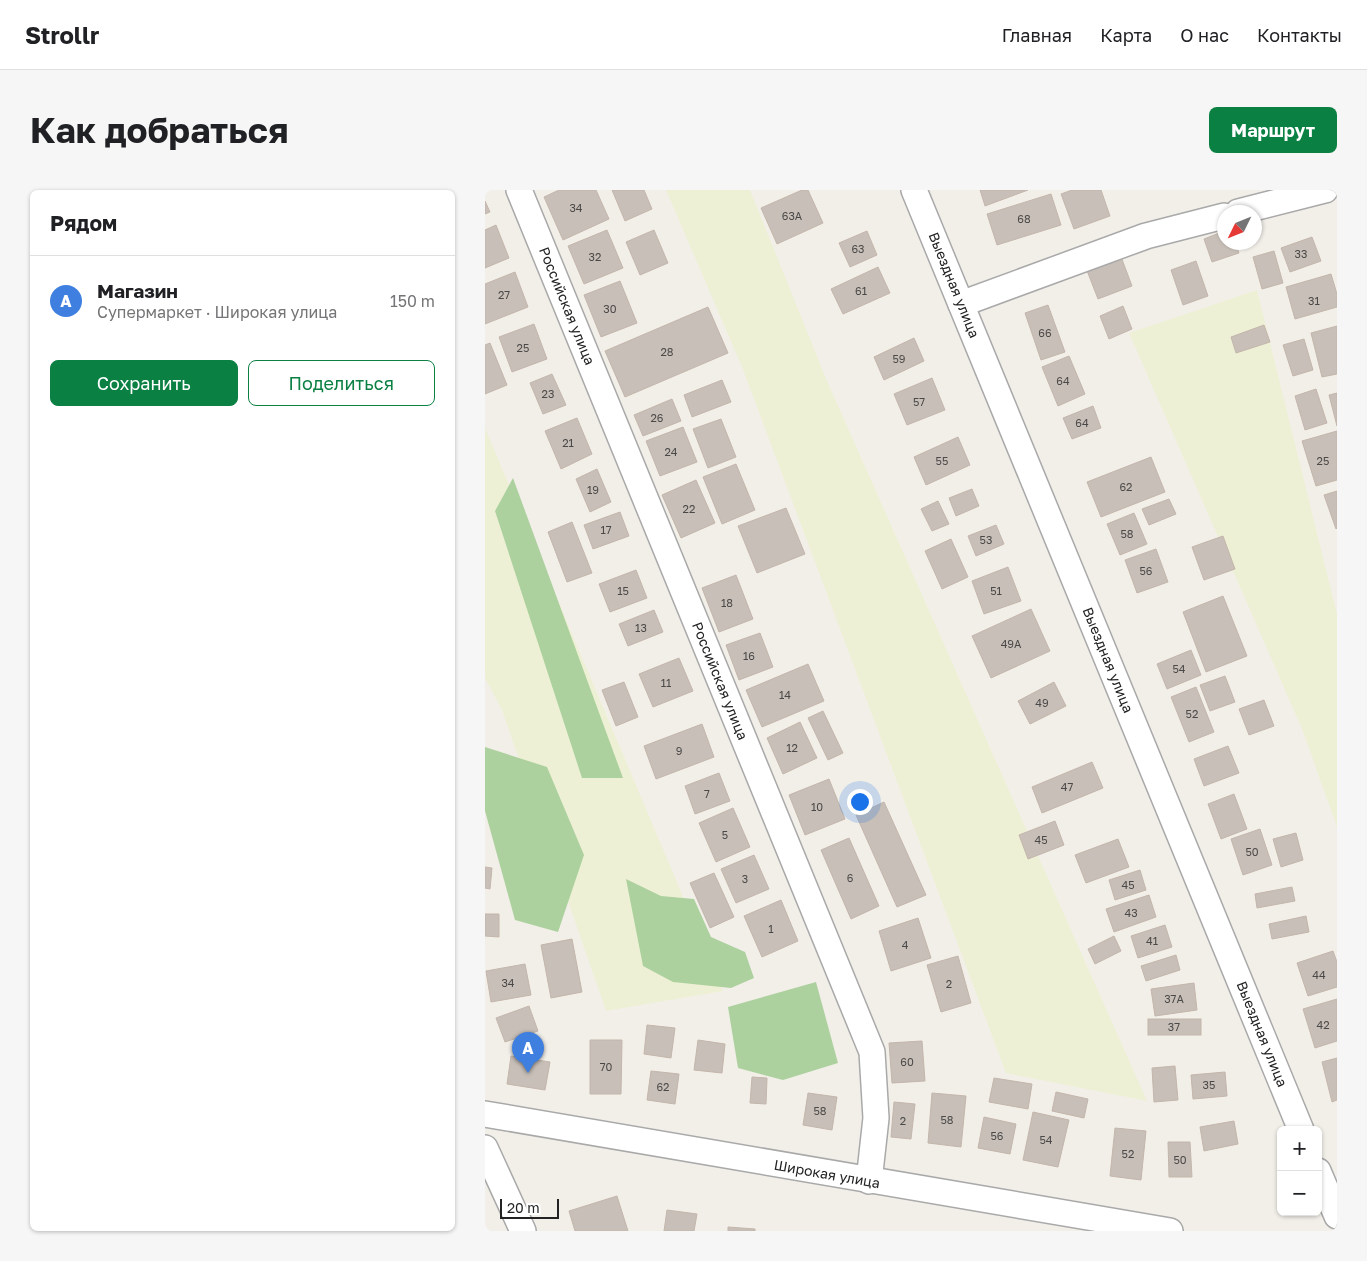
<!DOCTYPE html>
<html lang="ru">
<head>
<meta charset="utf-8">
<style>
	:root { --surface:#fff; --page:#f6f6f6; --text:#202124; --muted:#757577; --line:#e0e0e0; --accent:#0b8043 }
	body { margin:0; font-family:"Golos Text",sans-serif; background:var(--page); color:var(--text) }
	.controls { position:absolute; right:15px; bottom:15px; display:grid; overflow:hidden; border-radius:8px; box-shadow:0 1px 4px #0004 }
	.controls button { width:45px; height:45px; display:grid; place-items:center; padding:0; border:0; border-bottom:1px solid var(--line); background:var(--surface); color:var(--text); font:25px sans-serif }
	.compass { position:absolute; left:732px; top:15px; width:45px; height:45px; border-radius:50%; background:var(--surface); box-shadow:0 1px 4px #0004; rotate:227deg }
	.scale { position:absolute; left:15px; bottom:12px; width:59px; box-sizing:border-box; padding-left:5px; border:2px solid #222; border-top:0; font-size:14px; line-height:18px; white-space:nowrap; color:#222; -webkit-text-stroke:4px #fff; paint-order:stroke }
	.you { position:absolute; left:374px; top:611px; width:18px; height:18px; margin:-12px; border:4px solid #fff; border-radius:50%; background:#1a73e8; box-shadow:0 0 0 8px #1a73e833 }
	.badge { display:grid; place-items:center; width:32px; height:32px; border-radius:50%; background:var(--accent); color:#fff; font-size:16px; font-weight:700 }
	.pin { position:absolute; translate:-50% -41px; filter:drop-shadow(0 1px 2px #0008) }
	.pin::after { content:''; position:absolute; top:26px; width:18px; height:15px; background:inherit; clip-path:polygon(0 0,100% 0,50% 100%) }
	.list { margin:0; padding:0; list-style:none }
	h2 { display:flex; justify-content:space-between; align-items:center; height:65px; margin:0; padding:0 20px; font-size:21px }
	h2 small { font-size:16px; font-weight:400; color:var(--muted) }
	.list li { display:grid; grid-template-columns:32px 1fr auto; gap:15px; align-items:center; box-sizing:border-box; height:90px; padding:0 20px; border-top:1px solid var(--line) }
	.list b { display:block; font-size:19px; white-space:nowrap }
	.list p { margin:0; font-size:16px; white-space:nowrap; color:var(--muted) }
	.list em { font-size:16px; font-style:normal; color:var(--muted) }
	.actions { display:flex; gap:10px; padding:15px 20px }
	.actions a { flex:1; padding:11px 0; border:1px solid var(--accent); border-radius:8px; text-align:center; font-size:18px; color:var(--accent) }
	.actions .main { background:var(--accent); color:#fff }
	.map { position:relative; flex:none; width:852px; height:1041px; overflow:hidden; border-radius:8px }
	header { display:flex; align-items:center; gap:30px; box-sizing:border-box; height:70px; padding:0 25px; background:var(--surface); border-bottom:1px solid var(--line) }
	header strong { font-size:24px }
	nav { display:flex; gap:28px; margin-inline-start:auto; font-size:18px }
	.intro { display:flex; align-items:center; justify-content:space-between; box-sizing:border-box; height:120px; padding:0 30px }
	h1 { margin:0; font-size:35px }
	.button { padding:12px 22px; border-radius:8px; background:var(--accent); color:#fff; font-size:18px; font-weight:700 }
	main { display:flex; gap:30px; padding:0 30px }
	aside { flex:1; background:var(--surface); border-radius:8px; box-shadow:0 1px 4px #0004 }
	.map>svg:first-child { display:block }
	.farmland { fill:#eef0d5 }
	.forest { fill:#add19e }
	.building { fill:#c7bfb8; stroke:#c4b6ab }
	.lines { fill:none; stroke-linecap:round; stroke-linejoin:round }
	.minor-casing { stroke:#a9a9a9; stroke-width:28 }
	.minor { stroke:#fff; stroke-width:25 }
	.labels { text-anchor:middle; stroke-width:5; stroke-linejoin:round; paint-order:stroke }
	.number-label { font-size:11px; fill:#4b4948 }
	.street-label { font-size:14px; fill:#222; stroke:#fff }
</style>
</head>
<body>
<header>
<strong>Strollr</strong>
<nav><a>Главная</a><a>Карта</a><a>О нас</a><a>Контакты</a></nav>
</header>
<div class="intro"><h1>Как добраться</h1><a class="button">Маршрут</a></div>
<main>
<aside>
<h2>Рядом<small></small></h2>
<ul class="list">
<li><span class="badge" style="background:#3f7fe0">A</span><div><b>Магазин</b><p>Супермаркет · Широкая улица</p></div><em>150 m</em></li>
</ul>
<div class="actions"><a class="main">Сохранить</a><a>Поделиться</a></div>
</aside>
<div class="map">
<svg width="852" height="1041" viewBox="0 0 852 1041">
	<rect width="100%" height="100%" fill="#f2efe9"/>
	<g class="farmland">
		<path d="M 181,0 L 265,0 L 342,191 L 662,911 L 521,883 L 257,177 Z"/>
		<path d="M 772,100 L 852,424 L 852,637 L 817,539 L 644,143 Z"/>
		<path d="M 0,238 L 238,801 L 121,821 L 17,520 L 0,488 Z"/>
	</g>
	<g class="forest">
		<path d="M 28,288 L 138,588 L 97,588 L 10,321 Z"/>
		<path d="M 0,557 L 62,577 L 99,665 L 73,742 L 30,730 L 0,621 Z"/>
		<path d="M 141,689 L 176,706 L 209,709 L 226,747 L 260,762 L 269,788 L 246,798 L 188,792 L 158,776 Z"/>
		<path d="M 331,792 L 353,873 L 298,890 L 253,878 L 243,817 Z"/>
	</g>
	<g class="building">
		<path d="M 74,0 L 111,0 L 124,29 L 78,50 L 59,7 Z"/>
		<path d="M 127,0 L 159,0 L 167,19 L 140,31 Z"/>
		<path d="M 317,0 L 323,0 L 338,33 L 292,54 L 276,18 Z"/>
		<path d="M 495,0 L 543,0 L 500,16 Z"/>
		<path d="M 587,0 L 616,0 L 625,26 L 589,39 L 576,4 Z"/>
		<path d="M 566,4 L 576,35 L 512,55 L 502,24 Z"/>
		<path d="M 0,11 L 5,22 L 0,24 Z"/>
		<path d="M 11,35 L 24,68 L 0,78 L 0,40 Z"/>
		<path d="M 122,40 L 138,78 L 99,94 L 83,56 Z"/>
		<path d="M 169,40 L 183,73 L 155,85 L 141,52 Z"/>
		<path d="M 382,41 L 392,65 L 365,77 L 354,53 Z"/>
		<path d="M 739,41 L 739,52 L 750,52 L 754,63 L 727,72 L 719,49 Z"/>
		<path d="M 827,47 L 836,71 L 805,82 L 796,58 Z"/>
		<path d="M 789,61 L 798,93 L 777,99 L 768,67 Z"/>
		<path d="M 635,64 L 647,96 L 613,109 L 601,78 Z"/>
		<path d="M 711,71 L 723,106 L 698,115 L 686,80 Z"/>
		<path d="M 393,77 L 405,103 L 358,124 L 346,99 Z"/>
		<path d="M 30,82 L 43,117 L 0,134 L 0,94 Z"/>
		<path d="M 846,84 L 852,104 L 852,117 L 810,129 L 801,97 Z"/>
		<path d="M 135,91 L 152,133 L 116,147 L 99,105 Z"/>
		<path d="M 563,115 L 580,162 L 556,170 L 540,123 Z"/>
		<path d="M 638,116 L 647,139 L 624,149 L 615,126 Z"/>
		<path d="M 223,117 L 243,163 L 140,207 L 120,161 Z"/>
		<path d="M 49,134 L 62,169 L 27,182 L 14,147 Z"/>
		<path d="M 779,135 L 785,152 L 751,163 L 746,147 Z"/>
		<path d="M 852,136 L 852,184 L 837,187 L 826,143 Z"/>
		<path d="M 429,148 L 439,171 L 399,190 L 389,167 Z"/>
		<path d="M 819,149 L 828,180 L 808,186 L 798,155 Z"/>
		<path d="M 5,153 L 22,195 L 0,204 L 0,155 Z"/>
		<path d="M 584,166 L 600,204 L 573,216 L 557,177 Z"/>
		<path d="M 67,184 L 81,215 L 58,224 L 45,193 Z"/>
		<path d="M 447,188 L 460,220 L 422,235 L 409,204 Z"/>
		<path d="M 237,190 L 246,212 L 207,227 L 199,205 Z"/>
		<path d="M 831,199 L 842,233 L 820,240 L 810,206 Z"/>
		<path d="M 852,203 L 852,236 L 844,205 Z"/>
		<path d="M 187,209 L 196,231 L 158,246 L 149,225 Z"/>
		<path d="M 608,216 L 616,238 L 587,249 L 578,228 Z"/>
		<path d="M 92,228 L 107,264 L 76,279 L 60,241 Z"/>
		<path d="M 236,229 L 251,267 L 223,278 L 208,239 Z"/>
		<path d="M 198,237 L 212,272 L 175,286 L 161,251 Z"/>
		<path d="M 852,241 L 852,290 L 831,296 L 817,251 Z"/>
		<path d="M 473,247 L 485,275 L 441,295 L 429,267 Z"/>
		<path d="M 666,267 L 680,302 L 616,327 L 602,292 Z"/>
		<path d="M 251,274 L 270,320 L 237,334 L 218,287 Z"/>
		<path d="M 112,279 L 126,312 L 105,322 L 91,289 Z"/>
		<path d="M 211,290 L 230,333 L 196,348 L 177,305 Z"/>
		<path d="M 487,299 L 494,316 L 471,326 L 464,308 Z"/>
		<path d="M 852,301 L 852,338 L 851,339 L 839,305 Z"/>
		<path d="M 684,309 L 691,324 L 664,335 L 657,319 Z"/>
		<path d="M 453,311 L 464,334 L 447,341 L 436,319 Z"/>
		<path d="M 301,318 L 320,364 L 272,383 L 253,336 Z"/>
		<path d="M 135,322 L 144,346 L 108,359 L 99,335 Z"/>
		<path d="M 649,323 L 662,354 L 635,365 L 622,334 Z"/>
		<path d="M 87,332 L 107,383 L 82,392 L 63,342 Z"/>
		<path d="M 511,335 L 519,354 L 491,366 L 483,346 Z"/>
		<path d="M 738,346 L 750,379 L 719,390 L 707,357 Z"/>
		<path d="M 466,349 L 483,387 L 457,399 L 440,361 Z"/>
		<path d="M 671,359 L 683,392 L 652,403 L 640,370 Z"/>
		<path d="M 523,377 L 536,411 L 499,424 L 487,391 Z"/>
		<path d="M 151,380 L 162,408 L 125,422 L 114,394 Z"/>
		<path d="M 251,385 L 268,429 L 234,442 L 217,398 Z"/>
		<path d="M 738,406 L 762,466 L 721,482 L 698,422 Z"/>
		<path d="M 546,419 L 565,461 L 506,488 L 487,446 Z"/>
		<path d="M 169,420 L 178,442 L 143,456 L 134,434 Z"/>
		<path d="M 275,443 L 288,477 L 254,490 L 241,455 Z"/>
		<path d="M 706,460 L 716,485 L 682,499 L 672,474 Z"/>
		<path d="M 194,468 L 208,501 L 168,517 L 154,484 Z"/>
		<path d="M 323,474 L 339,511 L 277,537 L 261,500 Z"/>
		<path d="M 740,486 L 750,512 L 725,521 L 715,495 Z"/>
		<path d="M 139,492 L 153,527 L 131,536 L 117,500 Z"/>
		<path d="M 569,492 L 581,516 L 545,534 L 533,511 Z"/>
		<path d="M 711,497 L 729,542 L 704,552 L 686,507 Z"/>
		<path d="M 779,510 L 789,536 L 764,545 L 754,519 Z"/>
		<path d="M 338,521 L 358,563 L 343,570 L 323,528 Z"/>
		<path d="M 315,532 L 332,568 L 298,584 L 282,548 Z"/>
		<path d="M 217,534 L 229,567 L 171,589 L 159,556 Z"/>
		<path d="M 743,556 L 754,583 L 719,596 L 709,569 Z"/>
		<path d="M 607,572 L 618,598 L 557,623 L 547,597 Z"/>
		<path d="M 234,583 L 245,611 L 210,624 L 200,596 Z"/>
		<path d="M 344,589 L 360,629 L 320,645 L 304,605 Z"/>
		<path d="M 749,604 L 762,639 L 736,649 L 723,614 Z"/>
		<path d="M 399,612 L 441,705 L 412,717 L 371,625 Z"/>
		<path d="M 248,618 L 265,657 L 231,672 L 214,633 Z"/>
		<path d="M 570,631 L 579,655 L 543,669 L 534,645 Z"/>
		<path d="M 775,639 L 787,675 L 758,685 L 746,649 Z"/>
		<path d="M 811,643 L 818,670 L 796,677 L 788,649 Z"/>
		<path d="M 364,648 L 394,716 L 366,729 L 336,660 Z"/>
		<path d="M 633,649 L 644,677 L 601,693 L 590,665 Z"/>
		<path d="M 269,665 L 284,699 L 251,713 L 236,679 Z"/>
		<path d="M 0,677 L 7,678 L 5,699 L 0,698 Z"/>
		<path d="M 655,680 L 661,700 L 630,710 L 624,690 Z"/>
		<path d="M 229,683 L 249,727 L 225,738 L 205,693 Z"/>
		<path d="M 807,697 L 810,711 L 772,718 L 770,704 Z"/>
		<path d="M 664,705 L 671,727 L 629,742 L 621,719 Z"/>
		<path d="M 296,710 L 313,751 L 277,767 L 259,726 Z"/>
		<path d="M 0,724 L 14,724 L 14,747 L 0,746 Z"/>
		<path d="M 821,726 L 824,742 L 787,749 L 784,734 Z"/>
		<path d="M 433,728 L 446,768 L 406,781 L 394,741 Z"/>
		<path d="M 680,735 L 687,757 L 653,768 L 646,746 Z"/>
		<path d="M 629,746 L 636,761 L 610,774 L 603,759 Z"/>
		<path d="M 87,749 L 97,802 L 66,808 L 56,755 Z"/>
		<path d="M 848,761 L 852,772 L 852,797 L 823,806 L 812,773 Z"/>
		<path d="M 691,765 L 695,780 L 661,791 L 656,776 Z"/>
		<path d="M 473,766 L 486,813 L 456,822 L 442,775 Z"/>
		<path d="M 40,774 L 46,805 L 6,812 L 1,781 Z"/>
		<path d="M 709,793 L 712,820 L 670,826 L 666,799 Z"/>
		<path d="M 852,809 L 852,851 L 830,858 L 818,819 Z"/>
		<path d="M 44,816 L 53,841 L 20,852 L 11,828 Z"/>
		<rect x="663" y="829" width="53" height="16"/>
		<path d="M 162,835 L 190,838 L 186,868 L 159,864 Z"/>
		<path d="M 105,850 L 137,850 L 136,904 L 105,904 Z"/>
		<path d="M 213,850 L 240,854 L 237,883 L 209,880 Z"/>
		<path d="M 437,851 L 440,891 L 407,893 L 404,853 Z"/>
		<path d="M 26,866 L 65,872 L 60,900 L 22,894 Z"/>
		<path d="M 852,868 L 852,910 L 847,912 L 837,872 Z"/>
		<path d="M 690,876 L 693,910 L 669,912 L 667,878 Z"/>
		<path d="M 166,881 L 194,884 L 190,914 L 162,910 Z"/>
		<path d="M 740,882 L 742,906 L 708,909 L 706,885 Z"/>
		<path d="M 267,887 L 282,888 L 281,914 L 265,913 Z"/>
		<path d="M 509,888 L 547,894 L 543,919 L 504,912 Z"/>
		<path d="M 571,902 L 603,909 L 599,928 L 567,921 Z"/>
		<path d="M 323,903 L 352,907 L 347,940 L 318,935 Z"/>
		<path d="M 447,903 L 481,906 L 476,957 L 443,953 Z"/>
		<path d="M 409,912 L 430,914 L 426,949 L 406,947 Z"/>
		<path d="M 548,922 L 584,930 L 573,977 L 538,970 Z"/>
		<path d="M 499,927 L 531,934 L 525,964 L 493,958 Z"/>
		<path d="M 749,931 L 753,954 L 719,961 L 715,937 Z"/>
		<path d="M 630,938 L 661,941 L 656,990 L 625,986 Z"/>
		<path d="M 683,952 L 705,952 L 707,987 L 684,987 Z"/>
		<path d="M 132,1006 L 143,1041 L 90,1041 L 84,1021 Z"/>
		<path d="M 182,1020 L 212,1024 L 209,1041 L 179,1041 Z"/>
		<path d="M 243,1037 L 270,1039 L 270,1041 L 243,1041 Z"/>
	</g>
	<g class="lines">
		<defs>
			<g id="minor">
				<path d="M 34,0 L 387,862 L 391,928 L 384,991"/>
				<path d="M 429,0 L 816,940"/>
				<path d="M 753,22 L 840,0"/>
				<path d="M 476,114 L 661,46 L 739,26"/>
				<path d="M 0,924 L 685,1041"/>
				<path d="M 0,958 L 38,1041"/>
				<path d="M 833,981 L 852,1026"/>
			</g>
		</defs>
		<use href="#minor" class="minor-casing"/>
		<use href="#minor" class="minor"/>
	</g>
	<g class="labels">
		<g class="number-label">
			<text x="91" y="22">34</text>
			<text x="307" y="30">63А</text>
			<text x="539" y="33">68</text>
			<text x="373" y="63">63</text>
			<text x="816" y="68">33</text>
			<text x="110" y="71">32</text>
			<text x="376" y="105">61</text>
			<text x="19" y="109">27</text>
			<text x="829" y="115">31</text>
			<text x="125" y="123">30</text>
			<text x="560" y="147">66</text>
			<text x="38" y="162">25</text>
			<text x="182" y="166">28</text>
			<text x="414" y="173">59</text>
			<text x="578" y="195">64</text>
			<text x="63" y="208">23</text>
			<text x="434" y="216">57</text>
			<text x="172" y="232">26</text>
			<text x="597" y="237">64</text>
			<text x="83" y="257">21</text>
			<text x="186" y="266">24</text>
			<text x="457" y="275">55</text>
			<text x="838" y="275">25</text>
			<text x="641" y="301">62</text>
			<text x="108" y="304">19</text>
			<text x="204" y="323">22</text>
			<text x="121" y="344">17</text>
			<text x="642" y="348">58</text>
			<text x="501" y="354">53</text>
			<text x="661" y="385">56</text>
			<text x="138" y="405">15</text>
			<text x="511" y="405">51</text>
			<text x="242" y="417">18</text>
			<text x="156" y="442">13</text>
			<text x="526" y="458">49А</text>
			<text x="264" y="470">16</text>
			<text x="694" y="483">54</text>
			<text x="181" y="497">11</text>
			<text x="300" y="509">14</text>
			<text x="557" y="517">49</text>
			<text x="707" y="528">52</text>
			<text x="307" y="562">12</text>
			<text x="194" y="565">9</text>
			<text x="582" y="601">47</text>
			<text x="222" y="608">7</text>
			<text x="332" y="621">10</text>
			<text x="240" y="649">5</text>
			<text x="556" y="654">45</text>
			<text x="767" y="666">50</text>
			<text x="365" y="692">6</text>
			<text x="260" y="693">3</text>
			<text x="643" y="699">45</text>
			<text x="646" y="727">43</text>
			<text x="286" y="743">1</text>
			<text x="667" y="755">41</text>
			<text x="420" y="759">4</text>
			<text x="834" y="789">44</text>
			<text x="23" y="797">34</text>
			<text x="464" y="798">2</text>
			<text x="689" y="813">37А</text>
			<text x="838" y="839">42</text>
			<text x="689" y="841">37</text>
			<text x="422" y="876">60</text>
			<text x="121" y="881">70</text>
			<text x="724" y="899">35</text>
			<text x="178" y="901">62</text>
			<text x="335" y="925">58</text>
			<text x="462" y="934">58</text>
			<text x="418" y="935">2</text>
			<text x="512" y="950">56</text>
			<text x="561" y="954">54</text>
			<text x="643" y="968">52</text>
			<text x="695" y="974">50</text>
		</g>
		<g class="street-label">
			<text transform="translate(469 95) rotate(68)" y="5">Выездная улица</text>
			<text transform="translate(82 116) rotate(68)" y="5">Российская улица</text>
			<text transform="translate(623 470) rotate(68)" y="5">Выездная улица</text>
			<text transform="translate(235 491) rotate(68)" y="5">Российская улица</text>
			<text transform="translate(777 844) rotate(68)" y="5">Выездная улица</text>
			<text transform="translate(342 984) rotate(10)" y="5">Широкая улица</text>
		</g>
	</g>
</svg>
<div class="controls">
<button>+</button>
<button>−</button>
</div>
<svg class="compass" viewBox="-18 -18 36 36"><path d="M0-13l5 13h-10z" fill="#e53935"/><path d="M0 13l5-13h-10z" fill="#757577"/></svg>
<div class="scale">20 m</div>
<div class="you"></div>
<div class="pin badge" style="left:43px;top:883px;background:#3f7fe0">A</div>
</div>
</main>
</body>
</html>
